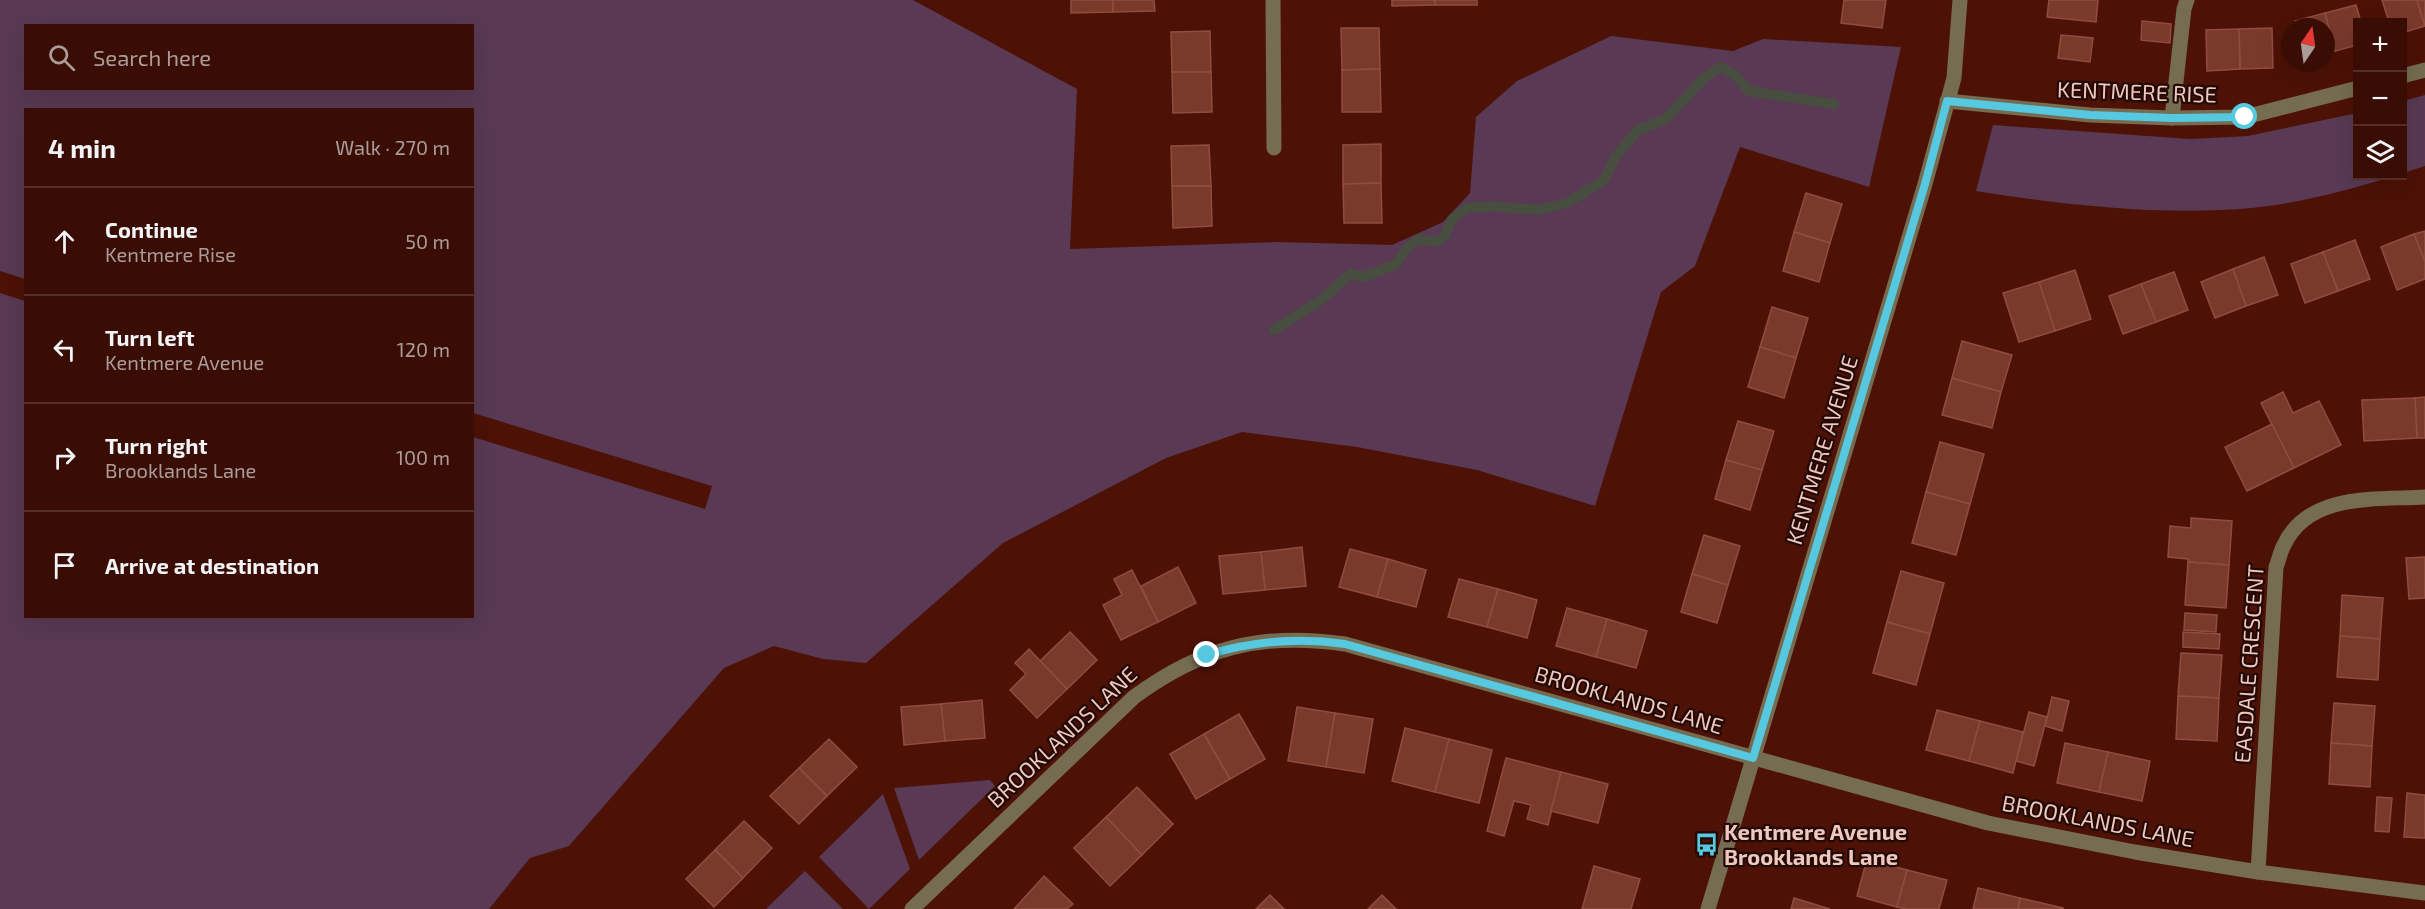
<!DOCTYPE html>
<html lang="en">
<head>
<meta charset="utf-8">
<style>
	:root { --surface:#3a0d04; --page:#41160e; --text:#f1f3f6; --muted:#ab9c9a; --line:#542d26 }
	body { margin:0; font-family:"Exo 2",sans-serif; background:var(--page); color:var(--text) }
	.controls { position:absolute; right:18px; top:18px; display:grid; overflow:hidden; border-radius:0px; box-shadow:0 6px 24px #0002 }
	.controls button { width:54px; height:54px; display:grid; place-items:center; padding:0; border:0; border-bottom:2px solid var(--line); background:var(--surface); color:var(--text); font:30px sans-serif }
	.compass { position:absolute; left:2281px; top:18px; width:54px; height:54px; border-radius:50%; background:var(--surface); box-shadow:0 6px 24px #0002; rotate:13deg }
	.stop { position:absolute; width:18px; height:18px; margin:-14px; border:4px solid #56c9e1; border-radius:50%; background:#fff }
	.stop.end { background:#56c9e1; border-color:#fff; box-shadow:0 2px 6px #0008 }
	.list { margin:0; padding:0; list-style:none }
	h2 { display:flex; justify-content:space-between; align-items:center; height:78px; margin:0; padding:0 24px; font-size:26px }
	h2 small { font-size:20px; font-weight:400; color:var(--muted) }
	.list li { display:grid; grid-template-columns:39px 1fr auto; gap:18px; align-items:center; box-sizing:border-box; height:108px; padding:0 24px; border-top:2px solid var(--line) }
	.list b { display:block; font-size:22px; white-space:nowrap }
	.list p { margin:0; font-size:20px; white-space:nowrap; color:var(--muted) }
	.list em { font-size:20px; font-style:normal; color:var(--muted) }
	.icon { flex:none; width:33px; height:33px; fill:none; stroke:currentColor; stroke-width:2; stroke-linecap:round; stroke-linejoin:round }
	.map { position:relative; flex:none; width:2425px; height:909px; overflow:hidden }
	.search { position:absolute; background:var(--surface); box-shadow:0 6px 24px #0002; left:24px; top:24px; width:450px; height:66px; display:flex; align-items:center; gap:15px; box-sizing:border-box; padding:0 21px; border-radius:0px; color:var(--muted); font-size:22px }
	.panel { position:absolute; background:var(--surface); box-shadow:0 6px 24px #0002; left:24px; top:108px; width:450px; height:510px; border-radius:0px }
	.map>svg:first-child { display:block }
	.green { fill:#593953; fill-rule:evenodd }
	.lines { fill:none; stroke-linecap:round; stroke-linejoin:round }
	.stream { stroke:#474e3f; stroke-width:10 }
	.building { fill:#793a2c; stroke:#8f4d3f; stroke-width:1.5 }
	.minor { stroke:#756c51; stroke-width:15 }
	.route { stroke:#56c9e1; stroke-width:8 }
	.labels { text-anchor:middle; stroke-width:4.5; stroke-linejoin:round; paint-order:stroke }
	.street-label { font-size:22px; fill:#eec7be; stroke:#230905 }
	.poi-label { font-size:22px; font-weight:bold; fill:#eec7be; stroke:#230905; text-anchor:start }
</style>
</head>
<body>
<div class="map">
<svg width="2425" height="909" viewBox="0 0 2425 909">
	<rect width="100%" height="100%" fill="#4d1106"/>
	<g class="green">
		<path d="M 0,0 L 913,0 L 1077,89 L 1070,249 L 1277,242 L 1392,245 L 1443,222 L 1470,193 L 1476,117 L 1517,81 L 1611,36 L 1733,51 L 1763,39 L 1901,47 L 1869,187 L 1740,147 L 1695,266 L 1661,292 L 1595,506 L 1477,470 L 1357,447 L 1242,432 L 1166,458 L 1003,543 L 866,663 L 823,659 L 774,646 L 724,668 L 569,846 L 530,858 L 489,909 L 0,909 L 0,293 L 25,301 L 26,616 L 472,616 L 473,437 L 705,509 L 712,486 L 473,413 L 472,110 L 26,110 L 25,279 L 0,271 ZM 26,26 L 472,26 L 472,88 L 26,88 Z"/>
		<path d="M 2425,95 L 2425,166 L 2403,173 L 2403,101 Z"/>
		<path d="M 2357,113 L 2358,176 L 2394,176 C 2348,190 2301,203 2252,208 C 2163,216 2064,205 1976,191 L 1993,125 L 2190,139 L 2248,136 Z"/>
		<path d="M 990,780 L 995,786 L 919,860 L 894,788 Z"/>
		<path d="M 883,794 L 910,869 L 869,909 L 819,857 Z"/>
		<path d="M 805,871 L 843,909 L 766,909 Z"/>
	</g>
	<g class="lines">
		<path class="stream" d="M 1274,330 L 1321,300 L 1350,274 L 1364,277 L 1396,264 L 1407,248 L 1418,239 L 1437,242 L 1445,235 L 1452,219 L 1467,208 L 1491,206 L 1539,210 L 1567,203 L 1604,180 L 1616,156 L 1638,130 L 1666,119 L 1702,80 L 1720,67 L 1734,74 L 1749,91 L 1834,104"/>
	</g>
	<g class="building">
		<path d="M 1071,0 L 1113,0 L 1113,12 L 1071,13 Z"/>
		<path d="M 1113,0 L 1154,0 L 1155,11 L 1113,12 Z"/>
		<path d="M 1392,0 L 1435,0 L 1435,5 L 1392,6 Z"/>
		<rect x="1435" y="0" width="42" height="5"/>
		<path d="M 1844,0 L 1886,0 L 1882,28 L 1841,23 Z"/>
		<path d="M 2049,0 L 2098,0 L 2096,22 L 2047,17 Z"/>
		<path d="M 2382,0 L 2417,0 L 2425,26 L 2402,33 L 2402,22 L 2389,22 Z"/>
		<path d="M 2417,0 L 2425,0 L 2425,26 Z"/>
		<path d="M 2356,5 L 2361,22 L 2358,22 L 2358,45 L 2335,51 L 2325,13 Z"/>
		<path d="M 2325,13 L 2335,51 L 2326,53 L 2326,27 L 2296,27 L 2295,21 Z"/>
		<path d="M 2142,21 L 2171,24 L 2170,43 L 2141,40 Z"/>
		<path d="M 1341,28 L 1379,28 L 1380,69 L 1342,70 Z"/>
		<path d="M 2272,28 L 2273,68 L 2240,69 L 2239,29 Z"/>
		<path d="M 2239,29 L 2240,69 L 2207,71 L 2206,30 Z"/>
		<path d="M 1210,31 L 1211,72 L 1172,72 L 1171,32 Z"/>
		<path d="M 2061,35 L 2093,38 L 2090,62 L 2058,58 Z"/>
		<path d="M 1380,69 L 1381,112 L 1342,112 L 1342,70 Z"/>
		<path d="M 1172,72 L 1211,72 L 1212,112 L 1173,113 Z"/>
		<path d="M 1381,144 L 1381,183 L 1343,184 L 1343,145 Z"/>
		<path d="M 1209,145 L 1211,186 L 1172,186 L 1171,146 Z"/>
		<path d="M 1381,183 L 1382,223 L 1344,223 L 1343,184 Z"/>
		<path d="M 1172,186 L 1211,186 L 1212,226 L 1173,228 Z"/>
		<path d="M 1806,193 L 1842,204 L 1830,243 L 1794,232 Z"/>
		<path d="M 2425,231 L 2425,262 L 2414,234 Z"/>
		<path d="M 1794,232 L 1830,243 L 1819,282 L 1783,271 Z"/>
		<path d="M 2414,234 L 2425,262 L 2425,279 L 2397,290 L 2381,247 Z"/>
		<path d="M 2355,240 L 2370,279 L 2338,291 L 2323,252 Z"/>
		<path d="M 2323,252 L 2338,291 L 2305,303 L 2291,264 Z"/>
		<path d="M 2264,257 L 2278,295 L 2246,306 L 2233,269 Z"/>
		<path d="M 2233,269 L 2246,306 L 2215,318 L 2201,282 Z"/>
		<path d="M 2075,270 L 2091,319 L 2055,331 L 2039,282 Z"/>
		<path d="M 2174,272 L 2188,310 L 2156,322 L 2141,284 Z"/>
		<path d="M 2039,282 L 2055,331 L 2019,342 L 2003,293 Z"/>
		<path d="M 2141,284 L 2156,322 L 2123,334 L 2109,296 Z"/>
		<path d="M 1772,307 L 1808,318 L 1796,358 L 1760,347 Z"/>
		<path d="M 1962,341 L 2012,355 L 2001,392 L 1952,378 Z"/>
		<path d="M 1760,347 L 1796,358 L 1784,398 L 1748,387 Z"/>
		<path d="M 1952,378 L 2001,392 L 1992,428 L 1942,415 Z"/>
		<path d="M 2283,392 L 2293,413 L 2319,401 L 2341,445 L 2294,468 L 2261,403 Z"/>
		<path d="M 2425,397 L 2425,438 L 2417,438 L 2415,398 Z"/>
		<path d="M 2415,398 L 2417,438 L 2364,441 L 2362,400 Z"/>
		<path d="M 1738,421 L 1774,431 L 1762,470 L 1726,460 Z"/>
		<path d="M 2272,424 L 2294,468 L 2247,491 L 2225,447 Z"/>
		<path d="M 1940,442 L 1984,454 L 1970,504 L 1926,492 Z"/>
		<path d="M 1726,460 L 1762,470 L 1750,510 L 1715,499 Z"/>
		<path d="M 1926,492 L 1970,504 L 1956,555 L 1912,543 Z"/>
		<path d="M 2191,518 L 2232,521 L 2229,565 L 2188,562 L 2188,559 L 2168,557 L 2170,526 L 2191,528 Z"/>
		<path d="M 1704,535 L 1740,546 L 1728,585 L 1692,574 Z"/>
		<path d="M 1302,547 L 1306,586 L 1265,590 L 1261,552 Z"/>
		<path d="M 1350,549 L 1388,559 L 1377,597 L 1339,587 Z"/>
		<path d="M 1261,552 L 1265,590 L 1223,594 L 1219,556 Z"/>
		<path d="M 2425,557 L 2425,598 L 2409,599 L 2406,558 Z"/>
		<path d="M 1388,559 L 1426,570 L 1416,607 L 1377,597 Z"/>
		<path d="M 2188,562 L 2229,565 L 2226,608 L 2185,605 Z"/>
		<path d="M 1178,567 L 1196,603 L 1158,622 L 1141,586 Z"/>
		<path d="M 1132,570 L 1158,622 L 1121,640 L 1103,605 L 1122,595 L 1114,579 Z"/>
		<path d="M 1901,571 L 1944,583 L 1930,634 L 1887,622 Z"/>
		<path d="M 1692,574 L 1728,585 L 1717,623 L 1681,612 Z"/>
		<path d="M 1459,579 L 1498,589 L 1487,627 L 1448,617 Z"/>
		<path d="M 1498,589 L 1537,600 L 1527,638 L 1487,627 Z"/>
		<path d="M 2342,595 L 2383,598 L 2380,639 L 2340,636 Z"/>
		<path d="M 1567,608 L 1607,619 L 1596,657 L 1556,646 Z"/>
		<path d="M 2185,613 L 2217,615 L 2216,632 L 2184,630 Z"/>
		<path d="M 1607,619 L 1647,631 L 1636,668 L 1596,657 Z"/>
		<path d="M 1887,622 L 1930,634 L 1916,685 L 1873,673 Z"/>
		<path d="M 1070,632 L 1097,660 L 1067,689 L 1040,661 Z"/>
		<path d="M 2183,632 L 2220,634 L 2219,649 L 2183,647 Z"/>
		<path d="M 2340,636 L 2380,639 L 2378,680 L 2337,677 Z"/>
		<path d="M 1029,649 L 1067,689 L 1037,718 L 1010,690 L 1026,674 L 1015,663 Z"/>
		<path d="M 2181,653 L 2222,655 L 2219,698 L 2178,696 Z"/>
		<path d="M 2178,696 L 2219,698 L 2217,741 L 2176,739 Z"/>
		<path d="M 2052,697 L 2069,701 L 2062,731 L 2045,726 Z"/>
		<path d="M 982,700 L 985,738 L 945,741 L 941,704 Z"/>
		<path d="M 2334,703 L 2375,706 L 2372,746 L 2331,743 Z"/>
		<path d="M 941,704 L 945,741 L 904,745 L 901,707 Z"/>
		<path d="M 1297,707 L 1335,713 L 1326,767 L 1288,761 Z"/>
		<path d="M 1937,710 L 1980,721 L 1969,761 L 1926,750 Z"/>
		<path d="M 2029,712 L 2047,717 L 2034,766 L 2016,761 Z"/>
		<path d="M 1335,713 L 1373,719 L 1364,773 L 1326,767 Z"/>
		<path d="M 1239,714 L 1265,759 L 1230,779 L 1204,734 Z"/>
		<path d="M 1980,721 L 2023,732 L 2013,773 L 1969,761 Z"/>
		<path d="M 1405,728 L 1449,739 L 1435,792 L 1392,781 Z"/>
		<path d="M 1204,734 L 1230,779 L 1196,799 L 1170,754 Z"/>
		<path d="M 829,739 L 857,767 L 827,796 L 799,768 Z"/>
		<path d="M 1449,739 L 1492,750 L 1479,803 L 1435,792 Z"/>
		<path d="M 2065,743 L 2108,752 L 2099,792 L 2057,783 Z"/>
		<path d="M 2331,743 L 2372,746 L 2370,787 L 2329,784 Z"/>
		<path d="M 2108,752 L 2150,761 L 2142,801 L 2099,792 Z"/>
		<path d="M 1506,758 L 1561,772 L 1548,825 L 1527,819 L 1531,805 L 1514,801 L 1504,836 L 1487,831 Z"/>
		<path d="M 799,768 L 827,796 L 799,824 L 770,796 Z"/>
		<path d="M 1561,772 L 1608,784 L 1598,823 L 1551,811 Z"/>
		<path d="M 1137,787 L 1173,824 L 1142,855 L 1106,817 Z"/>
		<path d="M 2407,793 L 2425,795 L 2425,838 L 2404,837 Z"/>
		<path d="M 2377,797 L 2392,798 L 2389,832 L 2375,831 Z"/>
		<path d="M 1106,817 L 1142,855 L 1110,886 L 1074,848 Z"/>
		<path d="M 744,821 L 772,848 L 743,878 L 715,850 Z"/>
		<path d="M 715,850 L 743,878 L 714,907 L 686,879 Z"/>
		<path d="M 1867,859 L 1907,870 L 1897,907 L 1857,896 Z"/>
		<path d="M 1594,866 L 1640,879 L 1631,909 L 1582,909 Z"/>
		<path d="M 1907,870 L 1947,880 L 1939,909 L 1906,909 L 1897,907 Z"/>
		<path d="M 1044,876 L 1073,904 L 1067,909 L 1014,909 Z"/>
		<path d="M 1978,888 L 2020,898 L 2018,909 L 1973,909 Z"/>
		<path d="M 1270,895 L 1284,909 L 1256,909 Z"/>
		<path d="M 1382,895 L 1396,909 L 1368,909 Z"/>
		<path d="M 1794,898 L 1830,909 L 1791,909 Z"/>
		<path d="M 2020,898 L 2063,908 L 2062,909 L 2018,909 Z"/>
	</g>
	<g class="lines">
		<g class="minor">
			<path d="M 1273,0 L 1274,148"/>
			<path d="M 2402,76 L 2425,70"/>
			<path d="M 1947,101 L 2090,115 L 2172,118 L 2245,117 L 2358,88"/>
			<path d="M 2172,118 L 2184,9 L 2187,0"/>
			<path d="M 2258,872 L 2276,567 C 2279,560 2280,552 2284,545 C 2309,492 2377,500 2425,497"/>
			<path d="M 912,909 L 1134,697 C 1202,647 1262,632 1345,644 L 1988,823 L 2135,852 L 2258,872 L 2425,893"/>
			<path d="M 1708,909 L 1925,184 L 1954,78 L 1960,0"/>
		</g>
	</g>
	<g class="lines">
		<path class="route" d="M 1207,655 C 1253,641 1297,637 1345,644 L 1753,758 L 1925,184 L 1947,101 L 2090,115 L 2172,118 L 2245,117"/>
	</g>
	<defs>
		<symbol id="bus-bare" viewBox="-9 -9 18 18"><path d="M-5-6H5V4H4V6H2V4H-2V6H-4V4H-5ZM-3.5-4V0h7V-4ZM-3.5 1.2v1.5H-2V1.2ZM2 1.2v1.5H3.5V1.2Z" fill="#56c9e1" stroke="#230905" stroke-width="2.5" paint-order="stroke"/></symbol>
	</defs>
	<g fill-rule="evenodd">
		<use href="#bus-bare" x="1690" y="828" width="33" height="33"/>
	</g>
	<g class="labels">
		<g class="street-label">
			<text transform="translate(2137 92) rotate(2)" y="8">KENTMERE RISE</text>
			<text transform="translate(1822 450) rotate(-73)" y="8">KENTMERE AVENUE</text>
			<text transform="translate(2249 664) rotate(-86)" y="8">EASDALE CRESCENT</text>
			<text transform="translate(1629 700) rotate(16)" y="8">BROOKLANDS LANE</text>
			<text transform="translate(1062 737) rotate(-43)" y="8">BROOKLANDS LANE</text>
			<text transform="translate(2098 821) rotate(11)" y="8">BROOKLANDS LANE</text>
		</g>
		<g class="poi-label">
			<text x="1724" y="840">Kentmere Avenue<tspan x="1724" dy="25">Brooklands Lane</tspan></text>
		</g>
	</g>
</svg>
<div class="controls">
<button>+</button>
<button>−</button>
<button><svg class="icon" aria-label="layers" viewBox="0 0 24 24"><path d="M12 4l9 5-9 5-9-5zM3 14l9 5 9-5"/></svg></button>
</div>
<svg class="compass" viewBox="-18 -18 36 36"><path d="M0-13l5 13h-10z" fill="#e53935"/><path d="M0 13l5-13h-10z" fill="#ab9c9a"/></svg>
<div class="stop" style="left:2245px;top:117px"></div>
<div class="stop end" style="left:1207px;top:655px"></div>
<div class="search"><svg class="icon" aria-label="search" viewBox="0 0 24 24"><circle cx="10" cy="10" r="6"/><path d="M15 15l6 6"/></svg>Search here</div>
<section class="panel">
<h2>4 min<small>Walk · 270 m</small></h2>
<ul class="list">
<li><svg class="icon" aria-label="ahead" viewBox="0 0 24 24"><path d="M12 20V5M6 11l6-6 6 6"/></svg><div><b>Continue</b><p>Kentmere Rise</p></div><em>50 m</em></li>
<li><svg class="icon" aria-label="left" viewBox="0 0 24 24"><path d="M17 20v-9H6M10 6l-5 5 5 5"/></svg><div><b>Turn left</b><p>Kentmere Avenue</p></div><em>120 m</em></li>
<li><svg class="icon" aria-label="right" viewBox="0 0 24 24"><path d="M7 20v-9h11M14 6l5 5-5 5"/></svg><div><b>Turn right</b><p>Brooklands Lane</p></div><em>100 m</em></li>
<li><svg class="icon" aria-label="arrive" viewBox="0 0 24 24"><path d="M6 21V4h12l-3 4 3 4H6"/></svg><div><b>Arrive at destination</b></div></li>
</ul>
</section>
</div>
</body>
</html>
